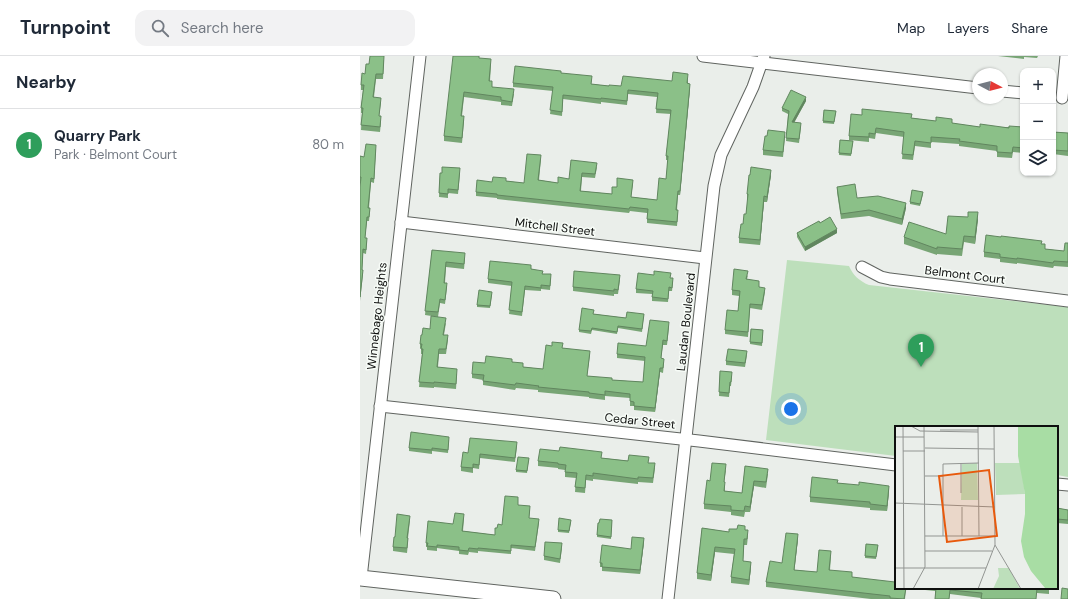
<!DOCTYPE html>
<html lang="en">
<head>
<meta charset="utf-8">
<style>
	:root { --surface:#fff; --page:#f2f2f3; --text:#1f2937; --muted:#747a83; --line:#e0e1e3; --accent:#9a0c5e }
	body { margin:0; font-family:"DM Sans",sans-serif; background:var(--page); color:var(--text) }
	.controls { position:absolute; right:12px; top:12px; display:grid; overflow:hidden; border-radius:8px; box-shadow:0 1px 3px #0004 }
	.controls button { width:36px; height:36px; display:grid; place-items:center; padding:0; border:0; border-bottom:1px solid var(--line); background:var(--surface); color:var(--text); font:20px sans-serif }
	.compass { position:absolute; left:612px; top:12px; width:36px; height:36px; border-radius:50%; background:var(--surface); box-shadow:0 1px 3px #0004; rotate:97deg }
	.you { position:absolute; left:431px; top:353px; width:14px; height:14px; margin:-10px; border:3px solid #fff; border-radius:50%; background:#1a73e8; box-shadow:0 0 0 6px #1a73e833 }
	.badge { display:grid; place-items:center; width:26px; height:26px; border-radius:50%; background:var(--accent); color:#fff; font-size:13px; font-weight:700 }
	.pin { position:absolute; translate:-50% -33px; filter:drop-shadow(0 1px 2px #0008) }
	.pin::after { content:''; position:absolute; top:21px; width:14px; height:12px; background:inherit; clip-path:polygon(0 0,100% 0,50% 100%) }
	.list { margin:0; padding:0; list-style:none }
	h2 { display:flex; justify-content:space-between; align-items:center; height:52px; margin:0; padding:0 16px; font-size:17px }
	h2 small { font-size:13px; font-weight:400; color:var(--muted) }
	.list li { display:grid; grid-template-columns:26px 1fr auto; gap:12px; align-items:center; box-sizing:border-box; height:72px; padding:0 16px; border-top:1px solid var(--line) }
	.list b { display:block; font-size:15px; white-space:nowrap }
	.list p { margin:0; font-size:13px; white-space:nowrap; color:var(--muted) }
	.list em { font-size:13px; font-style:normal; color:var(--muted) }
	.icon { flex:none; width:22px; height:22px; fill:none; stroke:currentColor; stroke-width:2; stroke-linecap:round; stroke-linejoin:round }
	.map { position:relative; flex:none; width:708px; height:543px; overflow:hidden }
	header { display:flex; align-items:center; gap:24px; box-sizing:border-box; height:56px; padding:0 20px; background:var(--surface); border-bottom:1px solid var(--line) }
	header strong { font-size:19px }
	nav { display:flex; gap:22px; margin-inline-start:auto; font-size:14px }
	.search { width:280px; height:36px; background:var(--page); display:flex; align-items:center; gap:10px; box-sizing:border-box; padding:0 14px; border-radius:12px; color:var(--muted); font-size:15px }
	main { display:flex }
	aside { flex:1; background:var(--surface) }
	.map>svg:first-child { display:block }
	.green { fill:#bddfbb }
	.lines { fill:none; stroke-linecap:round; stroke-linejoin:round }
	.minor-casing { stroke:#606460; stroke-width:13 }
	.secondary-casing { stroke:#606460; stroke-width:17 }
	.minor { stroke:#fff; stroke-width:11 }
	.secondary { stroke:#fff; stroke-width:15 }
	.wall { fill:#78a575 }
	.shaded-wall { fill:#61865f }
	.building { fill:#8bc088; stroke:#61865f }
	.labels { text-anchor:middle; stroke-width:3; stroke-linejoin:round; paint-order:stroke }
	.street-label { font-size:12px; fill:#0e0f0e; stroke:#f7fcf7 }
	.inset-road { fill:none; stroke:#929592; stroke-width:1 }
	.view { fill:#e8590c; fill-opacity:0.15; stroke:#e8590c; stroke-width:2 }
	.inset-edge { fill:none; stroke:#0e0f0e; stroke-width:2 }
</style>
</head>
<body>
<header>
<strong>Turnpoint</strong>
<div class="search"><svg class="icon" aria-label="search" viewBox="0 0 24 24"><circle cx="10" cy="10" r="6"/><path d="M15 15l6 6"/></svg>Search here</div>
<nav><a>Map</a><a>Layers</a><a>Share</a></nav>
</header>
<main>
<aside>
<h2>Nearby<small></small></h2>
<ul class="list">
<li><span class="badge" style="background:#2e9e5b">1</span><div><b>Quarry Park</b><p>Park · Belmont Court</p></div><em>80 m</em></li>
</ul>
</aside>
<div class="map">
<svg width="708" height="543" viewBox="0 0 708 543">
	<rect width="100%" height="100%" fill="#eaeeea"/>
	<path class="green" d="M 427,204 L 489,210 C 493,219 499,225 509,229 L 708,251 L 708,421 L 697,419 L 697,371 L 536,371 L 536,400 L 406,384 Z"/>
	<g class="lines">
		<defs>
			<g id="minor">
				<path d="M 343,0 L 618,32"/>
				<path d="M 642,35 L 663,37"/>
				<path d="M 702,42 L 706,0"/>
				<path d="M 41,166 L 345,202"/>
				<path d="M 502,211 L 521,221 L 530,223 L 708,245"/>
				<path d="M 20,350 L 339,385 L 536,409"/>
				<path d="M 697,428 L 708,429"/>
				<path d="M 1,522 L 60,0"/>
				<path d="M 308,543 L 354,130 L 361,99 L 393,31 L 404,0"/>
			</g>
			<path id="secondary" d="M 0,522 L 193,543"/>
		</defs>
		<use href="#minor" class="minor-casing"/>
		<use href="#secondary" class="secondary-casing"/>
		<use href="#minor" class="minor"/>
		<use href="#secondary" class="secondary"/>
	</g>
	<g class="wall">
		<path d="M 638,0 L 678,0 L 677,2 L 664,1 L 664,3 Z"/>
		<path d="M 119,2 L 131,8 L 130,25 L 132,31 L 154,38 L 152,50 L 141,49 L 141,46 L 104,41 L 102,60 L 104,65 L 102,87 L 84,85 L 84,80 Z"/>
		<path d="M 24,4 L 23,23 L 16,23 L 14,41 L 21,47 L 19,60 L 21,66 L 20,76 L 1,74 L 2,57 L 1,57 L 1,52 L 3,34 L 1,34 L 1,29 L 9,8 Z"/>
		<path d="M 201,17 L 232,24 L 231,28 L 249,30 L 261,30 L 312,25 L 328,22 L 328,27 L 330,32 L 320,139 L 318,139 L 317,154 L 318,158 L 317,170 L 287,167 L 287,157 L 270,155 L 269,157 L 137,143 L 137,142 L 116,140 L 116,136 L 132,126 L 146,125 L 164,127 L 181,103 L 179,124 L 198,127 L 237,111 L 235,122 L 222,121 L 221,135 L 252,138 L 257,131 L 273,128 L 271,141 L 297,144 L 306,123 L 308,104 L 306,104 L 306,100 L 311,58 L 296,57 L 297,41 L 268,38 L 267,49 L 241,46 L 241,48 L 203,43 L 202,60 L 190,58 L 193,35 L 153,31 L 153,27 Z"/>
		<path d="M 446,45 L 434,67 L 441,71 L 439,87 L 426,85 L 428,58 L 422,55 L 422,52 Z"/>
		<path d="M 464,54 L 476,55 L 474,68 L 463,67 Z"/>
		<path d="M 552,62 L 620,71 L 663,71 L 663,97 L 653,96 L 652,102 L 637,101 L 637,95 L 599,90 L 599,88 L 571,86 L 571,92 L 555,90 L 553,104 L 542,103 L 544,81 L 516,77 L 515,83 L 509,82 L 509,86 L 489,84 L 489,80 Z"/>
		<path d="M 693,76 L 708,77 L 708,100 L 693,98 Z"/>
		<path d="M 425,80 L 423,101 L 403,99 L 403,94 Z"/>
		<path d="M 480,84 L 493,85 L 491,100 L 479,99 Z"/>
		<path d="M 16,93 L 14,127 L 11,126 L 9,152 L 10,156 L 9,165 L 7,165 L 5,182 L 7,186 L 6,198 L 3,197 L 2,214 L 3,218 L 0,245 L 1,125 L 0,125 L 0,100 L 4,101 Z"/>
		<path d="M 80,117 L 100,117 L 98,138 L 88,137 L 88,142 L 79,141 Z"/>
		<path d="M 411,119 L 407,146 L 404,146 L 400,189 L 379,187 L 379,182 L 383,168 L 386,158 L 388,144 L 387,144 L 387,138 Z"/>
		<path d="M 477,131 L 497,142 L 546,152 L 542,169 L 509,160 L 481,163 L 477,136 Z"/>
		<path d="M 563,138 L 560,150 L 550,148 L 550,146 Z"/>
		<path d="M 618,163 L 615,188 L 604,186 L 602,200 L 577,198 L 577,199 L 544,188 L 544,181 L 586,178 Z"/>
		<path d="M 460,167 L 477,177 L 445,195 L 437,181 L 437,177 Z"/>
		<path d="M 708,187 L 708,211 L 694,210 L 693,212 L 657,207 L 657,208 L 640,206 L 640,203 L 624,201 L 624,196 L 682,188 L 685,193 L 704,195 Z"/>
		<path d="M 72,194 L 105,202 L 104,213 L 86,211 L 85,227 L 87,231 L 85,248 L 80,247 L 78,261 L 65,259 Z"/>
		<path d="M 171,213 L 183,218 L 191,222 L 190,234 L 181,233 L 181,235 L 165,234 L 162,260 L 149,258 L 152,230 L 128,227 L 128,223 Z"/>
		<path d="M 388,219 L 387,223 L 399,231 L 405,236 L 402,254 L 390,252 L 388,281 L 365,278 L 365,274 L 378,255 L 379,240 L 372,239 L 372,234 Z"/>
		<path d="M 311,222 L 313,226 L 312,235 L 309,235 L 308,246 L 292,245 L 292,238 L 276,237 L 276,233 Z"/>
		<path d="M 260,224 L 258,238 L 254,238 L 254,240 L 213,235 L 213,231 Z"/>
		<path d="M 132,238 L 130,252 L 117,251 L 117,249 Z"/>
		<path d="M 234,258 L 266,262 L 284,258 L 282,276 L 258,272 L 257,278 L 232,274 L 231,278 L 219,276 L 219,274 Z"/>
		<path d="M 86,267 L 84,279 L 88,284 L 86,298 L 79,298 L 78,311 L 97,318 L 96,333 L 74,331 L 74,332 L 59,331 L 62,298 L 61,298 L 61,293 L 60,292 L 60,288 L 62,279 Z"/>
		<path d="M 309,271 L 307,289 L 303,289 L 301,302 L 304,307 L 303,317 L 300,316 L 295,356 L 274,354 L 274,350 L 270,350 L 270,342 L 245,340 L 245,344 L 229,342 L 229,341 L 178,336 L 178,334 L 156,332 L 155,334 L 123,329 L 123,324 L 112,322 L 112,318 L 125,307 L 152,306 L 163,311 L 183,313 L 203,292 L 230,299 L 227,320 L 252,324 L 283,326 L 285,305 L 257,302 L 257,298 L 286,290 Z"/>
		<path d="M 391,273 L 403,274 L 402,290 L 390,288 Z"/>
		<path d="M 387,299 L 385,311 L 366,309 L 366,305 Z"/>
		<path d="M 360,315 L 372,320 L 371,330 L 370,330 L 369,341 L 359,340 Z"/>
		<path d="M 89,384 L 88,397 L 72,395 L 72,398 L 49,395 L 49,392 Z"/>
		<path d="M 157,390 L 155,406 L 120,402 L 119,413 L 113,412 L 113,417 L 101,415 L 101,411 L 108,397 Z"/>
		<path d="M 169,402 L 167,417 L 156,416 L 156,414 Z"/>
		<path d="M 242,402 L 289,407 L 295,412 L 293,427 L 278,426 L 278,428 L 233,423 L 233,425 L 226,424 L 225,437 L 215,436 L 216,422 L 205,421 L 205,414 L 198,413 L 198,412 L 178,410 L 178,405 Z"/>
		<path d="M 385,410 L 408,418 L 406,432 L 394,430 L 390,456 L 385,456 L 384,461 L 371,459 L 371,456 L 344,453 L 344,448 L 350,425 L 366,414 L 364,426 L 365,432 L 365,435 L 382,437 Z"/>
		<path d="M 478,427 L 529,435 L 527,455 L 510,454 L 510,452 L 450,446 L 450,441 Z"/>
		<path d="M 158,449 L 170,454 L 169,462 L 179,467 L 175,495 L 151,492 L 151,498 L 118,495 L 118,497 L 109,496 L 108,499 L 99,498 L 99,495 L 77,492 L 77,495 L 67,494 L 67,491 L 66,491 L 66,487 L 93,468 L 104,462 L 103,475 L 135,479 L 137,472 L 142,469 Z"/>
		<path d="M 697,452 L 708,454 L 708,468 L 697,467 Z"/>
		<path d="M 50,464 L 48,482 L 48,487 L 47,497 L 33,495 L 33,491 L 35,481 Z"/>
		<path d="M 252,464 L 251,483 L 237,481 L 238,467 Z"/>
		<path d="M 211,466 L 209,477 L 198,476 L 198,474 Z"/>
		<path d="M 342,472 L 369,476 L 385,474 L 388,480 L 387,489 L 384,489 L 383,505 L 391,511 L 389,529 L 371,527 L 371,521 L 374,498 L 355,496 L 351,525 L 337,523 L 337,517 Z"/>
		<path d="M 438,483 L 434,514 L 457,516 L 471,500 L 470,514 L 492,521 L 536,532 L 689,532 L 689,538 L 677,537 L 621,542 L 590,538 L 589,543 L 575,543 L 575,535 L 546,532 L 545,543 L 511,543 L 406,531 L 406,526 L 422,507 Z"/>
		<path d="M 284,486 L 280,518 L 242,515 L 242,511 L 240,511 L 240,507 L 271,493 Z"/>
		<path d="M 506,488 L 518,489 L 516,503 L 505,502 Z"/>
		<path d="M 202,492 L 200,507 L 184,504 L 184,500 Z"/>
	</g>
	<g class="shaded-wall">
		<path d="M 330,28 L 330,32 L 320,139 L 320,135 Z"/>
		<path d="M 446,41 L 446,45 L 432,70 L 432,66 Z"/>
		<path d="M 411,114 L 411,119 L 407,146 L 407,141 Z"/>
		<path d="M 404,140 L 404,146 L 400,189 L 400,184 Z"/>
		<path d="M 546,147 L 546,152 L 542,169 L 542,163 Z"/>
		<path d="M 618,156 L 618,163 L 615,188 L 615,181 Z"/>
		<path d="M 477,173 L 477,177 L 445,195 L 445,191 Z"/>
		<path d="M 300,312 L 300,316 L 295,356 L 295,352 Z"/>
		<path d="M 394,425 L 394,430 L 390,456 L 390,451 Z"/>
		<path d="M 529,430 L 529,435 L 527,455 L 527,450 Z"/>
		<path d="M 438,478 L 438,483 L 434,518 L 434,514 Z"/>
		<path d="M 284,482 L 284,486 L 280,518 L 280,514 Z"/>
		<path d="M 355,491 L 355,496 L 351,525 L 351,519 Z"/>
		<path d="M 391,506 L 391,511 L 389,529 L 389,524 Z"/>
	</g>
	<g class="building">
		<path d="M 10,0 L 24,0 L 23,18 L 16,18 L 13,41 L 21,42 L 19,60 L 21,60 L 20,71 L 1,69 L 3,52 L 1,52 L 4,29 L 1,29 L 2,17 L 5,18 L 6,8 L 9,8 Z"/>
		<path d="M 93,0 L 119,0 L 119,2 L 131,3 L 129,25 L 132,25 L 132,31 L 154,33 L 152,46 L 141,44 L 141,41 L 104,36 L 101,60 L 104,60 L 102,82 L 84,80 Z"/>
		<path d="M 155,10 L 201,15 L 201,17 L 232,20 L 231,28 L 249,30 L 249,29 L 261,30 L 263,20 L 312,25 L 313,16 L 328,18 L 327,27 L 330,28 L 320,135 L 318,135 L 316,154 L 318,154 L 317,166 L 287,163 L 288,153 L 270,151 L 269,153 L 137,139 L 137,138 L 116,136 L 117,124 L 132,126 L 133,121 L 146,122 L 146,125 L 164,127 L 167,98 L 181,99 L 178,124 L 198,127 L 198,121 L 209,123 L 211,104 L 237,107 L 235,118 L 222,117 L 220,135 L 252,138 L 252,131 L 257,131 L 257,122 L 273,124 L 271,141 L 297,144 L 299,122 L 306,123 L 308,100 L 306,100 L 311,54 L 296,53 L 298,37 L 268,34 L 267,45 L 241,42 L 241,43 L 203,39 L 202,56 L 190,54 L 193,31 L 153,27 Z"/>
		<path d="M 431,34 L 446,41 L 432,66 L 441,67 L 439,83 L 426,82 L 429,55 L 422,52 Z"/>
		<path d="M 502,53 L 552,58 L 551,62 L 576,65 L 576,61 L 592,63 L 592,67 L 620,71 L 620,68 L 649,72 L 649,70 L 663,71 L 663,92 L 653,91 L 652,97 L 637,96 L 637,90 L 599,85 L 600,83 L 571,81 L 571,87 L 555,85 L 553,99 L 542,98 L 544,76 L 516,72 L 515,78 L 509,77 L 509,81 L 489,80 L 491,58 L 502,59 Z"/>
		<path d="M 464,54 L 476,55 L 474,66 L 463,65 Z"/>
		<path d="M 408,74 L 425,76 L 423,96 L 403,94 L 405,80 L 407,80 Z"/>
		<path d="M 693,76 L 708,77 L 708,95 L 693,94 Z"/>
		<path d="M 480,84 L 493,85 L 491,98 L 479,97 Z"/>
		<path d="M 6,88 L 16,89 L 14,123 L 11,122 L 8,152 L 10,152 L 9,161 L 7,161 L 5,182 L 7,182 L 6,194 L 3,193 L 2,214 L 3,214 L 0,241 L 0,131 L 1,121 L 0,121 L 0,100 L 4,101 Z"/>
		<path d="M 82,111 L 100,112 L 98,134 L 88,133 L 88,138 L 79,137 L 80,117 L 82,117 Z"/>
		<path d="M 391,111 L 411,114 L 407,141 L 404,140 L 400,184 L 379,182 L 381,168 L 383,168 L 384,158 L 386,158 L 388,138 L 387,138 L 389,119 L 390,119 Z"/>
		<path d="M 495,128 L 497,142 L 518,140 L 546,147 L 542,163 L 509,154 L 481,158 L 477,131 Z"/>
		<path d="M 552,134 L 563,136 L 560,148 L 550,146 Z"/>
		<path d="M 608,156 L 618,156 L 615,181 L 604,180 L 602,193 L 577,191 L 577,193 L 544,181 L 549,166 L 586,178 L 588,160 L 608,161 Z"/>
		<path d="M 470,161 L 477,173 L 445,191 L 437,177 L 459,165 L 460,167 Z"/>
		<path d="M 626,179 L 641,181 L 641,180 L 682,185 L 681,188 L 685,188 L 685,193 L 704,195 L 705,187 L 708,187 L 708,206 L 694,205 L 693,207 L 657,202 L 657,203 L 640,201 L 640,198 L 624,196 Z"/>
		<path d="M 72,194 L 105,197 L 104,208 L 86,206 L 84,227 L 87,227 L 85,244 L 80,243 L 78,256 L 65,255 Z"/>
		<path d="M 130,205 L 171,209 L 171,213 L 183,215 L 182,218 L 191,218 L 190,230 L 181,229 L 181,232 L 165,230 L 162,256 L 149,254 L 152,226 L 128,223 Z"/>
		<path d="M 374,213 L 388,215 L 386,223 L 399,225 L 399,231 L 405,232 L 402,249 L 390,248 L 388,276 L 365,274 L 367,254 L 378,255 L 380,235 L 372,234 Z"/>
		<path d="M 214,215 L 260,219 L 258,234 L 254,233 L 254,235 L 213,231 Z"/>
		<path d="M 294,215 L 311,217 L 310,222 L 313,222 L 312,232 L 309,231 L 308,243 L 292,241 L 293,235 L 276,233 L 278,217 L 294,219 Z"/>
		<path d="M 119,234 L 132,236 L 130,250 L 117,249 Z"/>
		<path d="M 222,252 L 234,254 L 233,258 L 266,262 L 267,256 L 284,258 L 282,273 L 258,270 L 257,276 L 232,272 L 231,275 L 219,274 Z"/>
		<path d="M 71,260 L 86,262 L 83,279 L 88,279 L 86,293 L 79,293 L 77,311 L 97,313 L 96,328 L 74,326 L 74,327 L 59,326 L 63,293 L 61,293 L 62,288 L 60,288 L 61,279 L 62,279 L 63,272 L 70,273 Z"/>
		<path d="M 290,264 L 309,266 L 307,285 L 303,284 L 301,302 L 304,303 L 303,312 L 300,312 L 295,352 L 274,350 L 274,346 L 270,345 L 270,338 L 245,335 L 245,339 L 229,337 L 229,336 L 178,331 L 179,330 L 156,327 L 155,329 L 123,325 L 124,319 L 112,318 L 113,306 L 125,307 L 126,300 L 152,303 L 152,306 L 163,307 L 163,311 L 183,313 L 186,289 L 192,290 L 192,286 L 203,287 L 202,292 L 230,295 L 227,320 L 252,322 L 252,324 L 283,326 L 285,301 L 257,298 L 258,287 L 286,290 Z"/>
		<path d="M 391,273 L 403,274 L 402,287 L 390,286 Z"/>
		<path d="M 368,293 L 387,295 L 385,307 L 366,305 Z"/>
		<path d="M 360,315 L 372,316 L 371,326 L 370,326 L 369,337 L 359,336 Z"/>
		<path d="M 51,376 L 89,381 L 88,394 L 72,392 L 72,394 L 49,392 Z"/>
		<path d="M 110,382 L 157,386 L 155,402 L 120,398 L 119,409 L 113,408 L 113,412 L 101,411 L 103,396 L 108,397 Z"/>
		<path d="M 200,391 L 242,396 L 241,402 L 268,405 L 269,399 L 289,401 L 288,407 L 295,407 L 293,422 L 278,421 L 278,423 L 233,417 L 233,420 L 226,419 L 225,432 L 215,431 L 217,417 L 205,416 L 206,409 L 198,408 L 198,407 L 178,405 L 180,393 L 199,395 Z"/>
		<path d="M 158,401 L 169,402 L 167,415 L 156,414 Z"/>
		<path d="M 352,407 L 366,408 L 364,426 L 365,426 L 364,435 L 382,437 L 385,410 L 408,413 L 406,426 L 394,425 L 390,451 L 385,450 L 384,455 L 371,454 L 371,450 L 344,448 L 347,424 L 350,425 Z"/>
		<path d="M 452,421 L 478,424 L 477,427 L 499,429 L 499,426 L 529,430 L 527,450 L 510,448 L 510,446 L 450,441 Z"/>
		<path d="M 145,440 L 158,441 L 158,449 L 170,450 L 169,462 L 179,463 L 175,491 L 151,489 L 151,495 L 118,492 L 118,493 L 109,492 L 108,495 L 99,494 L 99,491 L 77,489 L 77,491 L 67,490 L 68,487 L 66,487 L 68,465 L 93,468 L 95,457 L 104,458 L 102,475 L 135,479 L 135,472 L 137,472 L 138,468 L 142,469 Z"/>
		<path d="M 697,452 L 708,454 L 708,464 L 697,463 Z"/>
		<path d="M 37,458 L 50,460 L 47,482 L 48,482 L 47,492 L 33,491 L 34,481 L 35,481 Z"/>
		<path d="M 199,462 L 211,464 L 209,475 L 198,474 Z"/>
		<path d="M 240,463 L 252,464 L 251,481 L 237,479 L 238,467 L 239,467 Z"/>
		<path d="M 378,469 L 385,470 L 385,474 L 388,474 L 387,483 L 384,483 L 383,505 L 391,506 L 389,524 L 371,521 L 375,493 L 355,491 L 351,519 L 337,517 L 342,472 L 369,476 L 369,473 L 377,473 Z"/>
		<path d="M 426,477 L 438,478 L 434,514 L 457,516 L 459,494 L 471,495 L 469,514 L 492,516 L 492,521 L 535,526 L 536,518 L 536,532 L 546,532 L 544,543 L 530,542 L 530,540 L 406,526 L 410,505 L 422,507 Z"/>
		<path d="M 272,481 L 284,482 L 280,514 L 242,511 L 242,507 L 240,507 L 242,489 L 271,493 Z"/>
		<path d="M 185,486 L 202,487 L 200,503 L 184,500 Z"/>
		<path d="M 506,488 L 518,489 L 516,501 L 505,500 Z"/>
		<path d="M 576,532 L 689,532 L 689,533 L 677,532 L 676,543 L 621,543 L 622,537 L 590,534 L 589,543 L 575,543 Z"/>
		<path d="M 702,532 L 708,533 L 708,543 L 701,543 Z"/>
	</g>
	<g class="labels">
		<g class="street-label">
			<text transform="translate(195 171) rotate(7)" y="4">Mitchell Street</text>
			<text transform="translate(605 219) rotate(7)" y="4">Belmont Court</text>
			<text transform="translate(17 260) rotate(-84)" y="4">Winnebago Heights</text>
			<text transform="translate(326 266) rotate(-84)" y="4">Laudan Boulevard</text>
			<text transform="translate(280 365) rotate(6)" y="4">Cedar Street</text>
		</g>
	</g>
	<g transform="translate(535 370)">
		<rect width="163" height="163" fill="#eaeeea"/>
		<path d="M 82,37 L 83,74 L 66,74 L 67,38 ZM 100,37 L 126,37 L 130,68 L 101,69 ZM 103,142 L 114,142 L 125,163 L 98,163 L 104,150 Z" fill="#bddfbb"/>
		<path d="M 123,0 L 163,0 L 163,163 L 150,162 L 136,145 L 129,131 L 126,115 L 130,88 L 130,68 L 123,30 Z" fill="#a8dda4"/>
		<path class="inset-road" d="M 8,0 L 9,163M 16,0 L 25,5 L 83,6M 83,0 L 84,110M 45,4 L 83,4M 0,11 L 29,11M 30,22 L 99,23M 8,25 L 30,25M 30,50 L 48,50M 66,67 L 66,37M 0,77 L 100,81M 67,81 L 67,110M 30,110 L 100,110M 48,110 L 48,38 L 84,37M 100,119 L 126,163M 30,125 L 97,125M 0,142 L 91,142M 18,163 L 30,141 L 29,0M 83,163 L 100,119 L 99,0"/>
		<path class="view" d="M 94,44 L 102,110 L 52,116 L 44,50 Z"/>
		<rect width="163" height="163" class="inset-edge"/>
	</g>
</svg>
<div class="controls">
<button>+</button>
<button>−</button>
<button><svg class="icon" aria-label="layers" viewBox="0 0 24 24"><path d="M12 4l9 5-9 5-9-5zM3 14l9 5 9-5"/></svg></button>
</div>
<svg class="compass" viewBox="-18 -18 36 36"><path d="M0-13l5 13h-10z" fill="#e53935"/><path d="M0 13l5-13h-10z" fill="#747a83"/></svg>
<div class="you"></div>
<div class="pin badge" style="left:561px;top:311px;background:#2e9e5b">1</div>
</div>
</main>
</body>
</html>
